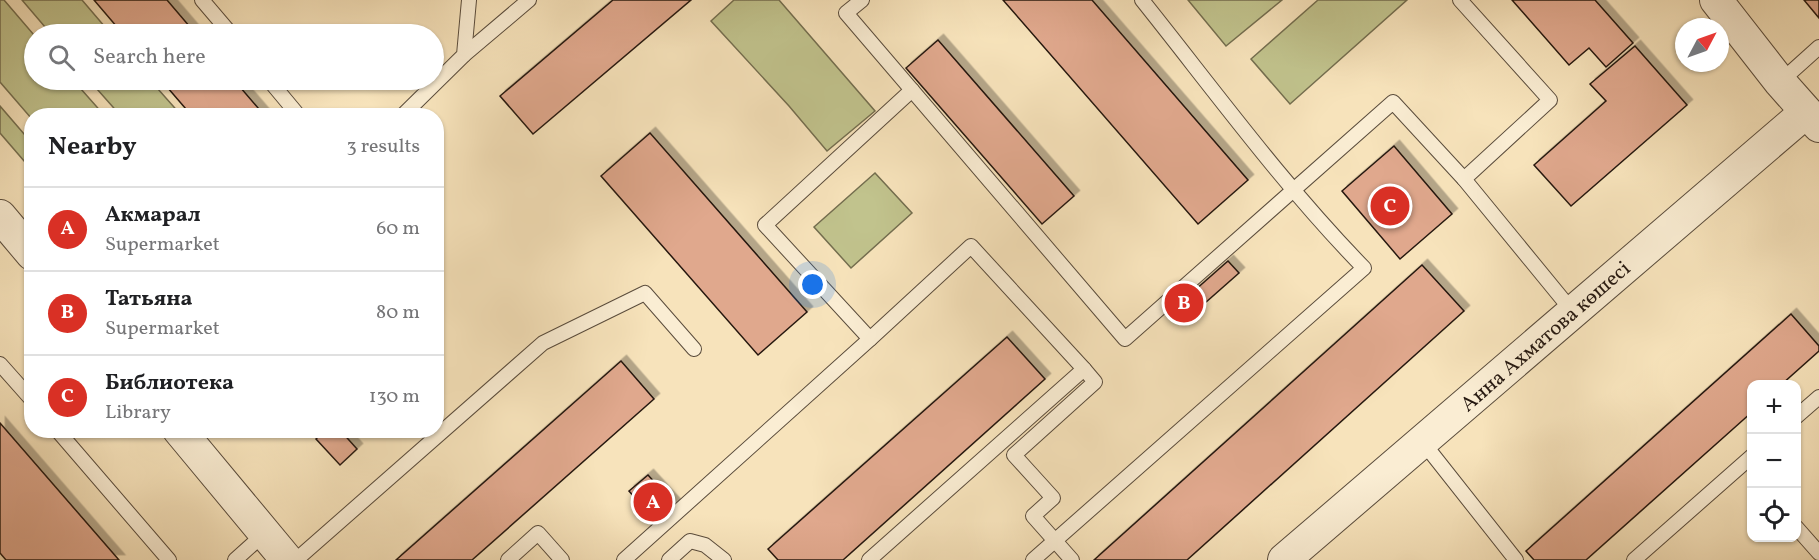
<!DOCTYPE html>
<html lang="en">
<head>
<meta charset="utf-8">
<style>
	:root { --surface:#fff; --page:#f2f2f2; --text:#202124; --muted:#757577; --line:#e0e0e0; --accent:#d93025 }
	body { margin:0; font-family:Vollkorn,serif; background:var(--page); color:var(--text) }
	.controls { position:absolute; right:18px; bottom:18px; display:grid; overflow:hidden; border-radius:12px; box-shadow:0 2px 4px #0004 }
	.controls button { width:54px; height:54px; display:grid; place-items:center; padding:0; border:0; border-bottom:2px solid var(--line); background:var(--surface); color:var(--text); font:30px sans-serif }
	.compass { position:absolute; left:1675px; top:18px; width:54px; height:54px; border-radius:50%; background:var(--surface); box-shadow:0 2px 4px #0004; rotate:49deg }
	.you { position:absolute; left:813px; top:285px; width:21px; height:21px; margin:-15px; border:4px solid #fff; border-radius:50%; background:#1a73e8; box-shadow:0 0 0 9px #1a73e833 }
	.badge { display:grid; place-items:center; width:39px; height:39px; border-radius:50%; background:var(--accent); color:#fff; font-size:20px; font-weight:700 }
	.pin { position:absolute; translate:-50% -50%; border:3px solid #fff; box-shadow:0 2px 6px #0006 }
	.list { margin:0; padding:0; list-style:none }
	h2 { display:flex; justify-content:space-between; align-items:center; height:78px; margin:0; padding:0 24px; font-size:26px }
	h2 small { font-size:20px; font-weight:400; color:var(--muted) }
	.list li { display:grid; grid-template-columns:39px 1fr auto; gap:18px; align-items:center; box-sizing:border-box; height:84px; padding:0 24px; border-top:2px solid var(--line) }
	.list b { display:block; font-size:22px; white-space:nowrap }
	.list p { margin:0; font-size:20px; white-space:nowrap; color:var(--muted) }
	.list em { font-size:20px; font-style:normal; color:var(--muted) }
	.icon { flex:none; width:33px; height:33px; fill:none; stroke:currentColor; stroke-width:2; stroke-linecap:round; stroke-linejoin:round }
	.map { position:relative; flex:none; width:1819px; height:560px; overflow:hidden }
	.search { position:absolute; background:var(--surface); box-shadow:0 2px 4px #0004; left:24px; top:24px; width:420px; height:66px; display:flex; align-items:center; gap:15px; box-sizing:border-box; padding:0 21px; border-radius:33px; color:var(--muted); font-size:22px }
	.panel { position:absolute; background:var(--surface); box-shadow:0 2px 4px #0004; left:24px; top:108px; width:420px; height:330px; border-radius:24px }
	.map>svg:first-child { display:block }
	.green { fill:#c1c38d; stroke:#746e4f; stroke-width:1.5 }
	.building { fill:#e0a88d; stroke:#261911; stroke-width:1.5; filter:url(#shadow) }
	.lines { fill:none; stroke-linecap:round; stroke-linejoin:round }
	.service-casing { stroke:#5a4c3c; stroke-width:16 }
	.tertiary-casing { stroke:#5a4c3c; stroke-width:34 }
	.service { stroke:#faedd3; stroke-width:14 }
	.tertiary { stroke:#faedd3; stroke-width:32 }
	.labels { text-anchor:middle; stroke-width:4.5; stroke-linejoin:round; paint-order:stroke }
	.street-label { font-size:21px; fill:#261911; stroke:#faedd3 }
</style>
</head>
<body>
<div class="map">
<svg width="1819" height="560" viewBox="0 0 1819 560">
	<defs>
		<filter id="shadow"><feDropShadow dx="5.5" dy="-5.5" stdDeviation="0" flood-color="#0004"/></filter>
	</defs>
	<rect width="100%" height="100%" fill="#f7e3bb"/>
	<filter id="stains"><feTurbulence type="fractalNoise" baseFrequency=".00333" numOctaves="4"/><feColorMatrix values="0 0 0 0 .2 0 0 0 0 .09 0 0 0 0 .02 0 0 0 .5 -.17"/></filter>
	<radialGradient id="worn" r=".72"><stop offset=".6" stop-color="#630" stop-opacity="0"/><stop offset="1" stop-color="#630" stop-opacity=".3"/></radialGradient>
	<g class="green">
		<path d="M 0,0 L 4,0 L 34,35 L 34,80 L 73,80 L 104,115 L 32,116 L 31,118 L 0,82 Z"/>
		<path d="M 22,0 L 82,0 L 111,34 L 51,34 Z"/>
		<path d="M 734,0 L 779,0 L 875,111 L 827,151 L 789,106 L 711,21 Z"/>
		<path d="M 1188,0 L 1282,0 L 1226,46 Z"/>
		<path d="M 1318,0 L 1407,0 L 1290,104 L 1251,59 Z"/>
		<path d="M 89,80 L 150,80 L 181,115 L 120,115 Z"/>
		<path d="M 0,106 L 31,142 L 31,169 L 0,133 Z"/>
		<path d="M 875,173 L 912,213 L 851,268 L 814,227 Z"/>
	</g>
	<g class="building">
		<path d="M 94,0 L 167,0 L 196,34 L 123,34 Z"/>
		<path d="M 613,0 L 691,0 L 533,134 L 500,96 Z"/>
		<path d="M 1003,0 L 1092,0 L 1248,180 L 1198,224 Z"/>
		<path d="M 1512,0 L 1595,0 L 1633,43 L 1606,67 L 1589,48 L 1569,65 Z"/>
		<path d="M 1804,0 L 1819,0 L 1819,18 Z"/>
		<path d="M 938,40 L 1074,196 L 1042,224 L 906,68 Z"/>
		<path d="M 1635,46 L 1687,105 L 1571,206 L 1534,165 L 1606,101 L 1590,84 Z"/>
		<path d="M 161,80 L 234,80 L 265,116 L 192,116 Z"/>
		<path d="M 650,133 L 807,312 L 758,355 L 601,176 Z"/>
		<path d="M 1394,146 L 1452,214 L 1400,259 L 1342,191 Z"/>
		<path d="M 1228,261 L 1239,273 L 1205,303 L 1194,291 Z"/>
		<path d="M 1422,265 L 1464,311 L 1187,560 L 1094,560 Z"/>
		<path d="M 1791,314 L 1819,346 L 1819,351 L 1782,384 L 1752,384 L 1752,412 L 1586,560 L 1534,560 L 1526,551 Z"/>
		<path d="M 1007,337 L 1045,379 L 843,560 L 778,560 L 768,549 Z"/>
		<path d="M 621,361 L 654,399 L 472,560 L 396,560 Z"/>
		<path d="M 0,423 L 119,560 L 6,560 L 0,553 Z"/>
		<path d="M 325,430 L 340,430 L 357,449 L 340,465 L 316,439 Z"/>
		<path d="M 648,475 L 678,508 L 659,525 L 629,491 Z"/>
	</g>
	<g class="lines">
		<defs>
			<g id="service">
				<path d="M 202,0 L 231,34"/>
				<path d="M 862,0 L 846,13 L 1125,339 L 1393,102 L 1464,179"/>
				<path d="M 1460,0 L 1550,100 L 1464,179 L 1573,312"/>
				<path d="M 464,55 L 529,0"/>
				<path d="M 269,80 L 299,116"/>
				<path d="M 1780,82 L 1819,47"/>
				<path d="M 912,90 L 765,225 L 870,339 L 971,246 L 1084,369 L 1095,382 L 1014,455 L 1053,498 L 1033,516 L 1072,560"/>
				<path d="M 402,116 L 464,55 L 469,0"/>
				<path d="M 0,364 L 32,400"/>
				<path d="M 1796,417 L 1819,397"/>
				<path d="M 57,430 L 169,560"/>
				<path d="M 1422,441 L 1516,560"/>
				<path d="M 1796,527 L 1819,553"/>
				<path d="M 235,560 L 265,533"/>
				<path d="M 296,560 L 543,343 L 645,293 L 694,349"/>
				<path d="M 508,560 L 538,533 L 562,560"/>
				<path d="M 624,560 L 870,339"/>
				<path d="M 669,560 L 690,541 L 705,545 L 724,560"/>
				<path d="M 869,560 L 1084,369"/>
				<path d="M 1033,560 L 1364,268 C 1283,185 1214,90 1142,0"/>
				<path d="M 1634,560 L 1752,456"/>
			</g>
			<g id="tertiary">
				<path d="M 1716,0 L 1780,82 L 1819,126"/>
				<path d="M 0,216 L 32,254"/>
				<path d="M 179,430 L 287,560"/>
				<path d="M 1284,560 L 1806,112"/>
			</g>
		</defs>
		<use href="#service" class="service-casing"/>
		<use href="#tertiary" class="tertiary-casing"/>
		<use href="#service" class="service"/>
		<use href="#tertiary" class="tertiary"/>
	</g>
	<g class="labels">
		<g class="street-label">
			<text transform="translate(1545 336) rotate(-41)" y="7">Анна Ахматова көшесі</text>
		</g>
	</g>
	<rect width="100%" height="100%" filter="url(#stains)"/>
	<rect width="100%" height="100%" fill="url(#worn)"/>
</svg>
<div class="controls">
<button>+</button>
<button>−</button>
<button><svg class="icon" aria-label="locate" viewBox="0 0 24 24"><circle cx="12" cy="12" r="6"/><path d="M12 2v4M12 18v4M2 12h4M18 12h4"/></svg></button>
</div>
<svg class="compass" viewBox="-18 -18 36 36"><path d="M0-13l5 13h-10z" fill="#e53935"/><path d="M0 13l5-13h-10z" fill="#757577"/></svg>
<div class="you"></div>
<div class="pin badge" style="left:653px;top:502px">A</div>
<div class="pin badge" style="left:1184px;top:303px">B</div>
<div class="pin badge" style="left:1390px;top:206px">C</div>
<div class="search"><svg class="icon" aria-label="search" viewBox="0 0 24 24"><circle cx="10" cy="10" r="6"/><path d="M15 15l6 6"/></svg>Search here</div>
<section class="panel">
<h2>Nearby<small>3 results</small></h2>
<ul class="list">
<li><span class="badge">A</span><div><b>Акмарал</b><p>Supermarket</p></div><em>60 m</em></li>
<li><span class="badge">B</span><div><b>Татьяна</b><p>Supermarket</p></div><em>80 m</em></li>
<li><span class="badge">C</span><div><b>Библиотека</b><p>Library</p></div><em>130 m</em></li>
</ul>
</section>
</div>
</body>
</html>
